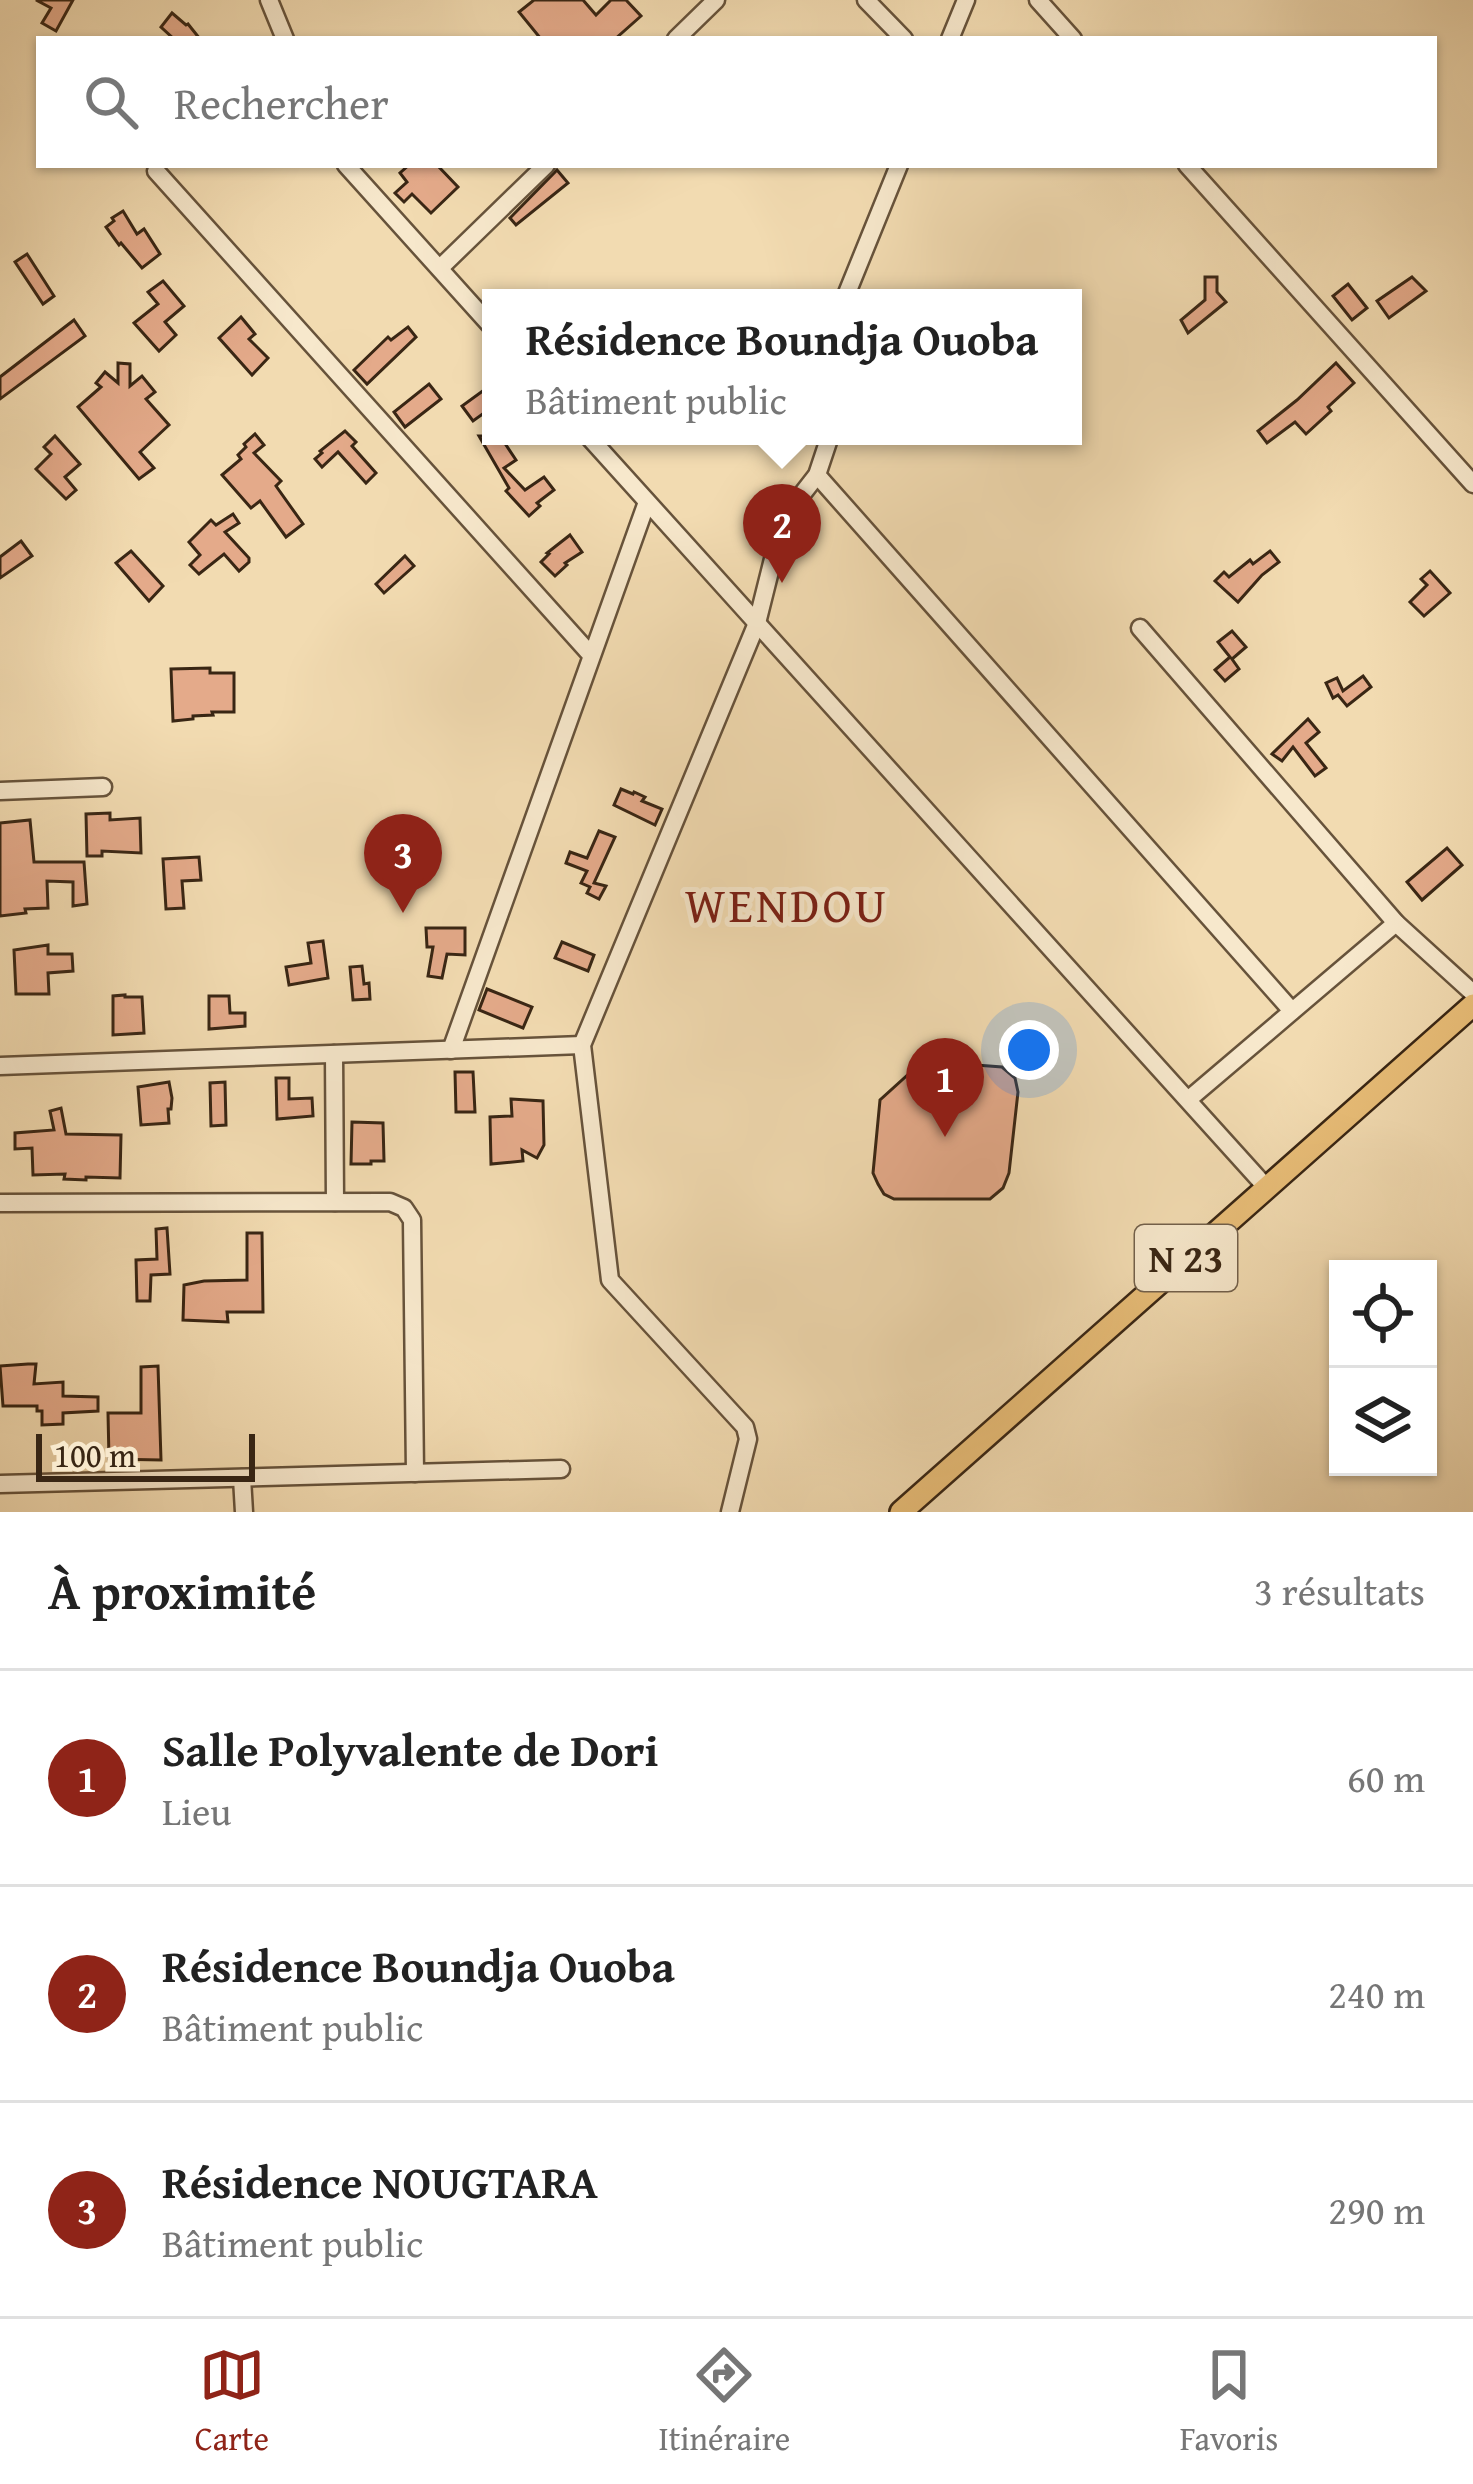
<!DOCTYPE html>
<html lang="fr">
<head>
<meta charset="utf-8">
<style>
	:root { --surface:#fff; --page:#f2f2f2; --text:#222; --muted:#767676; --line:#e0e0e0; --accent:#8f2418 }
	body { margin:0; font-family:"Gentium Book Plus",serif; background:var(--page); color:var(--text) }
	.controls { position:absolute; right:36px; bottom:36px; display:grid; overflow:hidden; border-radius:0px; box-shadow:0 3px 9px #0004 }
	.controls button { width:108px; height:108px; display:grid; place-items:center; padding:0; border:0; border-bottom:3px solid var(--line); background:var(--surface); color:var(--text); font:60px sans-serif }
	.scale { position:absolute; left:36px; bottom:30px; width:219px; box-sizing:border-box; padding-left:12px; border:6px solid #392614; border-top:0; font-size:33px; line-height:42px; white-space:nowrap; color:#392614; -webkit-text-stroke:9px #f7e8cc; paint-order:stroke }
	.you { position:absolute; left:1029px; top:1050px; width:42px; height:42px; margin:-30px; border:9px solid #fff; border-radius:50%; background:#1a73e8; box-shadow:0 0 0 18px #1a73e833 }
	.badge { display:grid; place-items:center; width:78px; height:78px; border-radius:50%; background:var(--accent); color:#fff; font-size:39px; font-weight:700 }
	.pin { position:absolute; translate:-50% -99px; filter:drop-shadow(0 3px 6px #0008) }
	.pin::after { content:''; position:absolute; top:63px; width:42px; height:36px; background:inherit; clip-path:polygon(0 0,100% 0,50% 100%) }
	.popup { position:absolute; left:482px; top:289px; width:600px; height:156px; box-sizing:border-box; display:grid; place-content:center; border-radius:0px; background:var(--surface); filter:drop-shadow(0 3px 9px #0005); font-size:39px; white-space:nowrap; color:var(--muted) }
	.popup b { font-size:45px; color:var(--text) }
	.popup::after { content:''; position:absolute; left:50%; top:100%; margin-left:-24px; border:24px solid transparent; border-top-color:var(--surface) }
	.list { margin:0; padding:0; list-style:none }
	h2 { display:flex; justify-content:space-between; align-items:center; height:156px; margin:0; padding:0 48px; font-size:51px }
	h2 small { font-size:39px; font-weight:400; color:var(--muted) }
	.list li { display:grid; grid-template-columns:78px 1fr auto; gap:36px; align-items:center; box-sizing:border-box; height:216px; padding:0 48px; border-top:3px solid var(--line) }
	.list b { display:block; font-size:45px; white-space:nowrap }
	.list p { margin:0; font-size:39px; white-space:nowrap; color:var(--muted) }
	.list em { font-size:39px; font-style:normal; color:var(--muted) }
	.icon { flex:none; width:66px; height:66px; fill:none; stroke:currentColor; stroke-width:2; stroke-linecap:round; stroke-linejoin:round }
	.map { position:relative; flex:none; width:1473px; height:1512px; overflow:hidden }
	.search { position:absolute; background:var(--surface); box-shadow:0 3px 9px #0004; left:36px; right:36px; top:36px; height:132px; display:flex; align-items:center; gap:30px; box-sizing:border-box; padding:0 42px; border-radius:0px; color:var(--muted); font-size:45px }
	.sheet { height:804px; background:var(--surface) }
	nav { display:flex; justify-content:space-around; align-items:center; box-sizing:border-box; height:168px; border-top:3px solid var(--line); background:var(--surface); font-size:33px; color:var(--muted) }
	nav a { display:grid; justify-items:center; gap:6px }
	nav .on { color:var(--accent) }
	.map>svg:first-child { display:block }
	.building { fill:#e4aa8a; stroke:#392614; stroke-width:3 }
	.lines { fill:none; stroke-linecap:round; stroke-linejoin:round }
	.minor-casing { stroke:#67533b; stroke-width:21 }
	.major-casing { stroke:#392614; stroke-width:26 }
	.minor { stroke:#f7e8cc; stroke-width:16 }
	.major { stroke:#e9be78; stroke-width:21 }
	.labels { text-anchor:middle; stroke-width:10; stroke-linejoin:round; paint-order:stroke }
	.shield { fill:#f7e8cc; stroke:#72604b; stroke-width:3 }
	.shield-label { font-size:39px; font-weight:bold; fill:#392614 }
	.quarter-label { font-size:48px; letter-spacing:3px; fill:#7a1f14; stroke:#f7e8cc }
</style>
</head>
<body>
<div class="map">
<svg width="1473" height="1512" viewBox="0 0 1473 1512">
	<rect width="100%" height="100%" fill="#f2dbb1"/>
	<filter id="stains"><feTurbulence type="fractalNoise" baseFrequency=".00167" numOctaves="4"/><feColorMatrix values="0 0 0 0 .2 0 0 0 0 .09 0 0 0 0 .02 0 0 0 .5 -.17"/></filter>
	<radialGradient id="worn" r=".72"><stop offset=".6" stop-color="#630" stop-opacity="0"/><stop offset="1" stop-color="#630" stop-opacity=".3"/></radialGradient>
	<g class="building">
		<path d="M 36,0 L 73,0 L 56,31 L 42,23 L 51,8 Z"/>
		<path d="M 534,0 L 583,0 L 596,15 L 611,0 L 626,0 L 641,16 L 615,39 L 541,39 L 519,12 Z"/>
		<path d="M 172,13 L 186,25 L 188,24 L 200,39 L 174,39 L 161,27 Z"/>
		<path d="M 409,165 L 437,165 L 458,187 L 431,213 L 412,194 L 404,202 L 395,193 L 407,182 L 400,173 Z"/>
		<path d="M 557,170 L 568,183 L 516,225 L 510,218 Z"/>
		<path d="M 123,211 L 137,234 L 144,229 L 160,254 L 142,268 L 121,243 L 119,245 L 106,227 L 114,221 L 112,218 Z"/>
		<path d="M 27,254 L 54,296 L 43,304 L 15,262 Z"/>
		<path d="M 1205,277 L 1217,277 L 1217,292 L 1226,302 L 1188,333 L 1181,320 L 1205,300 Z"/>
		<path d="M 1412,277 L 1426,291 L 1389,318 L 1377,301 Z"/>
		<path d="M 163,281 L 184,306 L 165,322 L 176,335 L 159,351 L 134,323 L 158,304 L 148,292 Z"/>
		<path d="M 1348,284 L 1367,308 L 1352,320 L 1333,296 Z"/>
		<path d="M 241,317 L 255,334 L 249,339 L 268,358 L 252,375 L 219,338 Z"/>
		<path d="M 74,320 L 85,336 L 0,399 L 0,377 Z"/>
		<path d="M 408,327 L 416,337 L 367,384 L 354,370 L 388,337 L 391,340 Z"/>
		<path d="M 118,363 L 130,364 L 130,386 L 142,376 L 155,392 L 146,399 L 169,425 L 140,452 L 154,468 L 139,479 L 78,407 L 101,387 L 96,383 L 105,372 L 118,383 Z"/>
		<path d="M 1336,363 L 1354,383 L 1328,407 L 1331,411 L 1306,434 L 1295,422 L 1267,443 L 1258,431 L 1297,400 Z"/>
		<path d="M 429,384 L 441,399 L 405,427 L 394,412 Z"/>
		<path d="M 491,385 L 491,408 L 473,421 L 462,406 Z"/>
		<path d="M 345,431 L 356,442 L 352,446 L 376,473 L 366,483 L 338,452 L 322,467 L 315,459 L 322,453 L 320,451 Z"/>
		<path d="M 255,434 L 264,445 L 254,453 L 281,481 L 276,486 L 303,524 L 286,537 L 260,501 L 251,508 L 222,475 L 241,459 L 238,455 L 246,447 L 244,444 Z"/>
		<path d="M 55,436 L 80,464 L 65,477 L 76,490 L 66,499 L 36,469 L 51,454 L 44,447 Z"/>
		<path d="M 479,436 L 500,436 L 516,460 L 504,468 L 525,490 L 544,477 L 554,490 L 537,503 L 540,506 L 529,516 L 506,491 L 509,488 Z"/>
		<path d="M 233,514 L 239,523 L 225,532 L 249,558 L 249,562 L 239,571 L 224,554 L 199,574 L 190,565 L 200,555 L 189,542 L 211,520 L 216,525 Z"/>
		<path d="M 570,535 L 582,552 L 565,563 L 567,565 L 555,576 L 541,562 L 549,554 L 547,553 Z"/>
		<path d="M 21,541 L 32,556 L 0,578 L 0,557 Z"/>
		<path d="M 131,551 L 163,586 L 149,601 L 116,563 Z"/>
		<path d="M 1270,551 L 1279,562 L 1262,575 L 1238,602 L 1215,581 L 1224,572 L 1229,577 L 1250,560 L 1253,564 Z"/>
		<path d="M 405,556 L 414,566 L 384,593 L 376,584 Z"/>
		<path d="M 1430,571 L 1450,593 L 1424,616 L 1410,602 L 1427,585 L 1421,579 Z"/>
		<path d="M 1232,631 L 1246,647 L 1232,659 L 1239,669 L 1225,681 L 1215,670 L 1230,657 L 1218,642 Z"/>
		<path d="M 210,668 L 210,673 L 234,673 L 234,712 L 212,712 L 213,715 L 193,716 L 193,719 L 173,721 L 171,669 Z"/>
		<path d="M 1363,676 L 1371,687 L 1347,706 L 1338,695 L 1333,698 L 1326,683 L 1337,678 L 1343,691 Z"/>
		<path d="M 1308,719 L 1319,732 L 1306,743 L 1326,768 L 1315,776 L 1293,747 L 1282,761 L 1272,754 Z"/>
		<path d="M 621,789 L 633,794 L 634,792 L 645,797 L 642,801 L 662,809 L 655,825 L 614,805 Z"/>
		<path d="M 110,813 L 110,820 L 140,818 L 141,853 L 102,851 L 102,856 L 87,856 L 86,814 Z"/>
		<path d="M 30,820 L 34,862 L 84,862 L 87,904 L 73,906 L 73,882 L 47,881 L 48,908 L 25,909 L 26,913 L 0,916 L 0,823 Z"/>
		<path d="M 599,831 L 615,837 L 594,883 L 606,886 L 599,899 L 587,893 L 590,887 L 581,883 L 587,871 L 566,863 L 570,852 L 587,858 Z"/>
		<path d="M 1447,848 L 1462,865 L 1422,900 L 1407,882 Z"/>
		<path d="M 199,857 L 201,880 L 182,881 L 184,908 L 166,909 L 163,859 Z"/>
		<path d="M 426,928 L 465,928 L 465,955 L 447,954 L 442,978 L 428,976 L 433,947 L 427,947 Z"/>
		<path d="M 323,941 L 328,978 L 289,985 L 286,967 L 311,963 L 308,943 Z"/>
		<path d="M 562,942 L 594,955 L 588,971 L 555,958 Z"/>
		<path d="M 48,945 L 48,954 L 72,954 L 73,971 L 48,973 L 49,994 L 16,994 L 14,950 Z"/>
		<path d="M 362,966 L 364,984 L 369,983 L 370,999 L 353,1000 L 350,967 Z"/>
		<path d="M 487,989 L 532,1007 L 523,1028 L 479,1010 Z"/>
		<path d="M 125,995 L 125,997 L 142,997 L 144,1033 L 113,1035 L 113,996 Z"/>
		<path d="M 209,996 L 229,996 L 230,1013 L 245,1013 L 245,1026 L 209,1029 Z"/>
		<path d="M 923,1061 L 1002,1067 L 1015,1078 L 1018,1092 L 1009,1173 L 1003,1188 L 990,1199 L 894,1199 L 884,1194 L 878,1184 L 873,1173 L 880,1100 Z"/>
		<path d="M 455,1072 L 473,1072 L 475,1112 L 456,1112 Z"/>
		<path d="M 276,1078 L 289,1078 L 289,1099 L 312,1098 L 313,1116 L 277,1119 Z"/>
		<path d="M 169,1082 L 172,1098 L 171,1109 L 168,1109 L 169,1123 L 141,1125 L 138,1087 Z"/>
		<path d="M 225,1082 L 226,1125 L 211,1126 L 210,1083 Z"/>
		<path d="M 511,1099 L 543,1101 L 544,1145 L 537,1158 L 522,1150 L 523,1161 L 491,1164 L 490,1117 L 512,1116 Z"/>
		<path d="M 61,1108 L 66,1134 L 121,1135 L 120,1178 L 86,1177 L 86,1180 L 64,1179 L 65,1174 L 33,1175 L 32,1148 L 15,1149 L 15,1133 L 54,1130 L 50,1111 Z"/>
		<path d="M 352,1122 L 383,1123 L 384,1161 L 371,1161 L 371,1164 L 351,1164 Z"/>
		<path d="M 167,1228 L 170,1274 L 151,1275 L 150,1301 L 137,1301 L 136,1260 L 157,1259 L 156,1229 Z"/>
		<path d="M 247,1233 L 262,1233 L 263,1312 L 227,1312 L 228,1322 L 183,1320 L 184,1285 L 204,1281 L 247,1280 Z"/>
		<path d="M 28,1364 L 36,1364 L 34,1384 L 63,1382 L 63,1396 L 98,1397 L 98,1411 L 63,1413 L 63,1424 L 42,1425 L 42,1411 L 37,1411 L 37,1406 L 3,1406 L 0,1366 Z"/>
		<path d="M 158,1366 L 161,1460 L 109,1459 L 108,1413 L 141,1413 L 141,1367 Z"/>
	</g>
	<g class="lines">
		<defs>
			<g id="minor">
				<path d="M 269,0 L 285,39"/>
				<path d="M 866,0 L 904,39"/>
				<path d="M 1038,0 L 1073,39"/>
				<path d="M 676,39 L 716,0"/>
				<path d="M 950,39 L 966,0"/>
				<path d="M 346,165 L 491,326"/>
				<path d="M 1187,165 L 1473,484"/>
				<path d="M 156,171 L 591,655"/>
				<path d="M 440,268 L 546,165"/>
				<path d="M 845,298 L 899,165"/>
				<path d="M 588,436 L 1266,1187"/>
				<path d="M 817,475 L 1292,1011"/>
				<path d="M 1140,628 L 1396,923 L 1473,993"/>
				<path d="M 0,791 L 103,787"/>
				<path d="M 451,1050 L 647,502"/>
				<path d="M 334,1054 L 335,1202"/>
				<path d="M 0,1066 L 582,1045"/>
				<path d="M 1189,1099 L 1396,923"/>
				<path d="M 0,1203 L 390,1202 L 404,1208 L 412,1220 L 415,1473"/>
				<path d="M 242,1478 L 244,1512"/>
				<path d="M 0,1484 L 561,1469"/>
				<path d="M 730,1512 L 748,1439 L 745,1427 L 610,1280 L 582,1045 L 757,623 L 778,539 L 796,502 L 817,475 L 830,436"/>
			</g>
			<path id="major" d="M 901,1512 L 1473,1005"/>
		</defs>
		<use href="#minor" class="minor-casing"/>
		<use href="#major" class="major-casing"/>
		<use href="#minor" class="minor"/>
		<use href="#major" class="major"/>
	</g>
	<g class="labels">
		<rect class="shield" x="1135" y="1225" width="102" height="66" rx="9"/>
		<g class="shield-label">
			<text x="1186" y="1272">N 23</text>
		</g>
		<g class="quarter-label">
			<text x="787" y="922">WENDOU</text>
		</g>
	</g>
	<rect width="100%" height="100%" filter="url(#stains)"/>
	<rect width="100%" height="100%" fill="url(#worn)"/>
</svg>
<div class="controls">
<button><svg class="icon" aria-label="locate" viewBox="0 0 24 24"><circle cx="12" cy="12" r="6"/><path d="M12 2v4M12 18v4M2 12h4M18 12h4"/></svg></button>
<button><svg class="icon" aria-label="layers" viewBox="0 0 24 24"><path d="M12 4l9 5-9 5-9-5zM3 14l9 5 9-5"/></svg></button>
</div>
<div class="scale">100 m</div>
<div class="you"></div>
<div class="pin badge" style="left:945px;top:1137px">1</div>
<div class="pin badge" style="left:782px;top:583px">2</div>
<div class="popup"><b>Résidence Boundja Ouoba</b>Bâtiment public</div>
<div class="pin badge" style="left:403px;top:913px">3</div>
<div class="search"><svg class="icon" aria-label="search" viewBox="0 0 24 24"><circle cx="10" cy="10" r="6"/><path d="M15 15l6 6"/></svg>Rechercher</div>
</div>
<section class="sheet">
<h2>À proximité<small>3 résultats</small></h2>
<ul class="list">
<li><span class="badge">1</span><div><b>Salle Polyvalente de Dori</b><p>Lieu</p></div><em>60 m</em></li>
<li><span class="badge">2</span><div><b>Résidence Boundja Ouoba</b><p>Bâtiment public</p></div><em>240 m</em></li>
<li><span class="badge">3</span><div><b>Résidence NOUGTARA</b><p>Bâtiment public</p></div><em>290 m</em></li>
</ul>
</section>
<nav>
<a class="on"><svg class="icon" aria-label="map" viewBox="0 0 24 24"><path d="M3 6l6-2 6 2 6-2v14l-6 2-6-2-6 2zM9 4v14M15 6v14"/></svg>Carte</a>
<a><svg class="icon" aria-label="directions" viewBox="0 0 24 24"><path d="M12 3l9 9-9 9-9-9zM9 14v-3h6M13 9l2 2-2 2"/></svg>Itinéraire</a>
<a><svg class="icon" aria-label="saved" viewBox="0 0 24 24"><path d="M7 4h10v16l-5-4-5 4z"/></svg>Favoris</a>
</nav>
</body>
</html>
